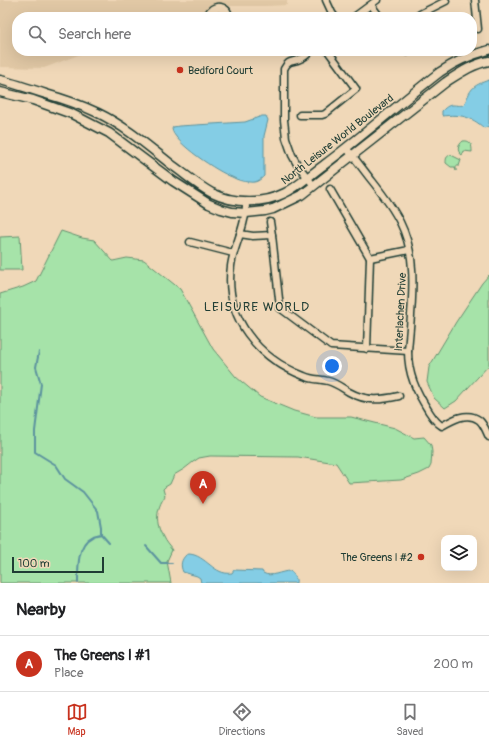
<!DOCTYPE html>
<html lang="en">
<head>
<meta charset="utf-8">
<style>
	:root { --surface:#fff; --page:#f6f6f6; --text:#202124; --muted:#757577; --line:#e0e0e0; --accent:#c8321e }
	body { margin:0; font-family:Pangolin,sans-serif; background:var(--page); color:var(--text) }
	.controls { position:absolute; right:12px; bottom:12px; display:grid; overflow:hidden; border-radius:8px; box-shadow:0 4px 16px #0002 }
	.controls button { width:36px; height:36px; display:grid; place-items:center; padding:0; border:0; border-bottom:1px solid var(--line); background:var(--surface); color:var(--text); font:20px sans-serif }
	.scale { position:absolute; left:12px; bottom:10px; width:92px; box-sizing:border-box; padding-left:4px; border:2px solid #1f3d34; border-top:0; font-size:11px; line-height:14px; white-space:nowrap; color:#1f3d34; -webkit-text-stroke:3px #f0d8b8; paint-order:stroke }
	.you { position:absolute; left:332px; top:366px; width:14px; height:14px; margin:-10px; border:3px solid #fff; border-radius:50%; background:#1a73e8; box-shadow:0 0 0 6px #1a73e833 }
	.badge { display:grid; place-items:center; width:26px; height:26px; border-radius:50%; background:var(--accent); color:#fff; font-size:13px; font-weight:700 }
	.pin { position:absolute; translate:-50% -33px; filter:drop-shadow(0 1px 2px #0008) }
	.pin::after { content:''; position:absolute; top:21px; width:14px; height:12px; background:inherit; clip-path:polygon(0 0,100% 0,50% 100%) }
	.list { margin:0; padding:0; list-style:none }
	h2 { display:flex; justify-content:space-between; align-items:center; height:52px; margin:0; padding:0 16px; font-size:17px }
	h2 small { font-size:13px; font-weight:400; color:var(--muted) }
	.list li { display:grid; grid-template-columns:26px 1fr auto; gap:12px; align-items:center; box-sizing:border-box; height:56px; padding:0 16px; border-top:1px solid var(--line) }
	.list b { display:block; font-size:15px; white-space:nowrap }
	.list p { margin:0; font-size:13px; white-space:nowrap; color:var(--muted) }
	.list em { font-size:13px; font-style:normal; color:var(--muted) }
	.icon { flex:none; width:22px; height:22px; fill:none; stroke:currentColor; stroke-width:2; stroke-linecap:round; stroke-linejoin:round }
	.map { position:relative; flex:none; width:489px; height:583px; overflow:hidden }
	.search { position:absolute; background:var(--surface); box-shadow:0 4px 16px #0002; left:12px; right:12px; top:12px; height:44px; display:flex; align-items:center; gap:10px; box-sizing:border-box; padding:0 14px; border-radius:16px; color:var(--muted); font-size:15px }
	.sheet { height:108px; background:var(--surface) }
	nav { display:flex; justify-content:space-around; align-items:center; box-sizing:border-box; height:56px; border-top:1px solid var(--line); background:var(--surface); font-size:11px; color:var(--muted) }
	nav a { display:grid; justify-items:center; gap:2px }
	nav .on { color:var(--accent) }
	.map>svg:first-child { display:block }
	.built { fill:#e1c8a5 }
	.green { fill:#a6e3a9; stroke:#62906e }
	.water { fill:#84cde5; stroke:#5c939e }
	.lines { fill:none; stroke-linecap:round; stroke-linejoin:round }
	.stream { stroke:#5c939e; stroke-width:2 }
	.minor-casing { stroke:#1f3d34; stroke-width:9 }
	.tertiary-casing { stroke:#1f3d34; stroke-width:11 }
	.minor { stroke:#f0d8b8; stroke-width:6 }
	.tertiary { stroke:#f0d8b8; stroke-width:8 }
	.poi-dot { fill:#c8321e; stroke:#f0d8b8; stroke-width:1.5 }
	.labels { text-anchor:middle; stroke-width:3; stroke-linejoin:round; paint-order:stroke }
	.poi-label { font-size:11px; fill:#1f3d34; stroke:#f0d8b8; text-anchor:start }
	.street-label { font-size:11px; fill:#1f3d34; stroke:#f0d8b8 }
	.quarter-label { font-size:13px; letter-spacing:1px; fill:#1f3d34; stroke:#f0d8b8 }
</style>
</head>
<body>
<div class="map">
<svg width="489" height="583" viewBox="0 0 489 583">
	<rect width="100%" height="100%" fill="#f0d8b8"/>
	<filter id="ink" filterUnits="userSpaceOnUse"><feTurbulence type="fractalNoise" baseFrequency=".025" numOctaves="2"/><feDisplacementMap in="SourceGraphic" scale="8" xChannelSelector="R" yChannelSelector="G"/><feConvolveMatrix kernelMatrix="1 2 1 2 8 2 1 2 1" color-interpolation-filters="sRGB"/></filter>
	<g filter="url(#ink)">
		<path class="built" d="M 0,0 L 287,0 L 287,5 L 266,6 L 227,6 L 228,17 L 17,17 L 17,51 L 89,51 L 44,68 L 0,67 Z"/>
		<g class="green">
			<path d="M 463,141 C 471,140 472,145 472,152 L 464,151 L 462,155 C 456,151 458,145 463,141 Z"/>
			<path d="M 451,155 L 461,160 L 459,166 L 456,166 L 456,171 L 455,167 L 451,167 L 446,163 C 446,159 446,156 451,155 Z"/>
			<path d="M 61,231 L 82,238 L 94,240 L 113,261 L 127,258 L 144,260 L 180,289 L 213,349 L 236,377 L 260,397 L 294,411 L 316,417 L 351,417 L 395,428 L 414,438 L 424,437 L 431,445 L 432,452 L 431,465 L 429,469 L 419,474 L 401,480 L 349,483 L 336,463 L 298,457 L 210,456 L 199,458 L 193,462 L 184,469 L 174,475 L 170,484 L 165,487 L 163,489 L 165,496 C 156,509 155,523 163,537 C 165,542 169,546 172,550 L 167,561 L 171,583 L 0,583 L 0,294 L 23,287 L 36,281 Z"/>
			<path d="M 20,236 L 22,270 L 0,270 L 0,237 Z"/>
			<path d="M 489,275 L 489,365 L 456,401 L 445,408 L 434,398 L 427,382 L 429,367 L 456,322 L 482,283 Z"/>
		</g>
		<g class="water">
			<path d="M 489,80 L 489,126 L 484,128 C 471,116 459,114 443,116 L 442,115 L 442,111 C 451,101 455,107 464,105 C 471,89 471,86 489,80 Z"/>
			<path d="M 262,116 L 266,116 L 268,120 L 264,136 L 264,176 C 260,180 256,183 250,182 C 244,182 237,180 232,177 C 218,172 174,143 172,129 L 173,127 L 179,126 L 245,122 Z"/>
			<path d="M 189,554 C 206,555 214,576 232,573 L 234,570 L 262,571 L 263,573 C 271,578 281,571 290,571 C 294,574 297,578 296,583 L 201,583 L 200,578 L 197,576 L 183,572 C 180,565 181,560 186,555 Z"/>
		</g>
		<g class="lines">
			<g class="stream">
				<path d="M 39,352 L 36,367 L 41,384 L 35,431 L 35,452 L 56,465 L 65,479 L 83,492 L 98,511 L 101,527 L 101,534 C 98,535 94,535 92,537 C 77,544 78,569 78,583"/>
				<path d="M 101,534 L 109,543"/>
				<path d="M 146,546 L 161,563 L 172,563"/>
			</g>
			<defs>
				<g id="minor">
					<path d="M 326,0 L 332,13 L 335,17"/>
					<path d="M 475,0 L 478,29"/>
					<path d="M 371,5 L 380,17"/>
					<path d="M 354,17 L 377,0"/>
					<path d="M 416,17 L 420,14 L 446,1"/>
					<path d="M 311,51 C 308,54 304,58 300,59 C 292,63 289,59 284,69 L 284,120 L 286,138 L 292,155 L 297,164 L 314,186"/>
					<path d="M 406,51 L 407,52 L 408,51"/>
					<path d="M 300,115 L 322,115 L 325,114 L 356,89 L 328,51"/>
					<path d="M 346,148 C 356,159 364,171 373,182 C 395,210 410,232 412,269 C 414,296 410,324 408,351 C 408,374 416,391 428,410 C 432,416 435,422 442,426 C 452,420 467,411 479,420 C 484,424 486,431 489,437"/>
					<path d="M 330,189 L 370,258 L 367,349"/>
					<path d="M 246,201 C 246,208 246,214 244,220 C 241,235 233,250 231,266 C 224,318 258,358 304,376 C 312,380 320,379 328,381 C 336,383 342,388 349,392 C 367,402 381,400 399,396"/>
					<path d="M 270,222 L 272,235"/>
					<path d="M 240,234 L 253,236 L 272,235 L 280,308 L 331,346 L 408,351"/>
					<path d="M 190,242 L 233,253"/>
					<path d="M 370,258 L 409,250"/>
				</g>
				<g id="tertiary">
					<path d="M 208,17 C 211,8 219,5 226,11 L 229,17"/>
					<path d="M 0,80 C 16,84 31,89 46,94 C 64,99 81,105 98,113 C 125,126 148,146 172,165 C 185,174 197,185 212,193 C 234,204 263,204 285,193 C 299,186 311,174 324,165 C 364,135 401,102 440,72 C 456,61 470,55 489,50"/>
					<path d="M 0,92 L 33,100 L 72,114 L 109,133 L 173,181 L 209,204 L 221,209 L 232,212 L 246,213 L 265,211 L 273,209 L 302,195 L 446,82 C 460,73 473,64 489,61"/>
				</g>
			</defs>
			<use href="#minor" class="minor-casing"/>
			<use href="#tertiary" class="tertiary-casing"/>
			<use href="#minor" class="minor"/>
			<use href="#tertiary" class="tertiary"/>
		</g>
	</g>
	<g class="poi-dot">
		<circle cx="180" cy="70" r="4"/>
		<circle cx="421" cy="557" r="4"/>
	</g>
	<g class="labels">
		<g class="poi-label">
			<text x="188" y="74">Bedford Court</text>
			<text x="413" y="561" text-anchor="end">The Greens I #2</text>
		</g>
		<g class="street-label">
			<text transform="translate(337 139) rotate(-38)" y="4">North Leisure World Boulevard</text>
			<text transform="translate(400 312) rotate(-87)" y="4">Interlachen Drive</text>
		</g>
		<g class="quarter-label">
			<text x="257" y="311">LEISURE WORLD</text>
		</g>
	</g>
</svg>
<div class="controls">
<button><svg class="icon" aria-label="layers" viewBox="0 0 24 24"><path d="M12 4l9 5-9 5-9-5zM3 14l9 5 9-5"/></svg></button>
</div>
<div class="scale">100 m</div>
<div class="you"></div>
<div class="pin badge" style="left:203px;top:504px">A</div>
<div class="search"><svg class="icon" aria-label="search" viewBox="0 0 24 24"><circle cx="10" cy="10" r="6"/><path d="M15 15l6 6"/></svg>Search here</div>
</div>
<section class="sheet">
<h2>Nearby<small></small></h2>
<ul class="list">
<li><span class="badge">A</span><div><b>The Greens I #1</b><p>Place</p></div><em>200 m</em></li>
</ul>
</section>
<nav>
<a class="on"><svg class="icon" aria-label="map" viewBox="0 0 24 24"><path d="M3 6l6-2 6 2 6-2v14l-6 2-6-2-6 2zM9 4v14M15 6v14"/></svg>Map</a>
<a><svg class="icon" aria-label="directions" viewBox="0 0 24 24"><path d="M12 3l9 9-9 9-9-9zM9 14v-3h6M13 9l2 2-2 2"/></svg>Directions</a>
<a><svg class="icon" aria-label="saved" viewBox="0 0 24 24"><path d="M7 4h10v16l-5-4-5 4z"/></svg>Saved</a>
</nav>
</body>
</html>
